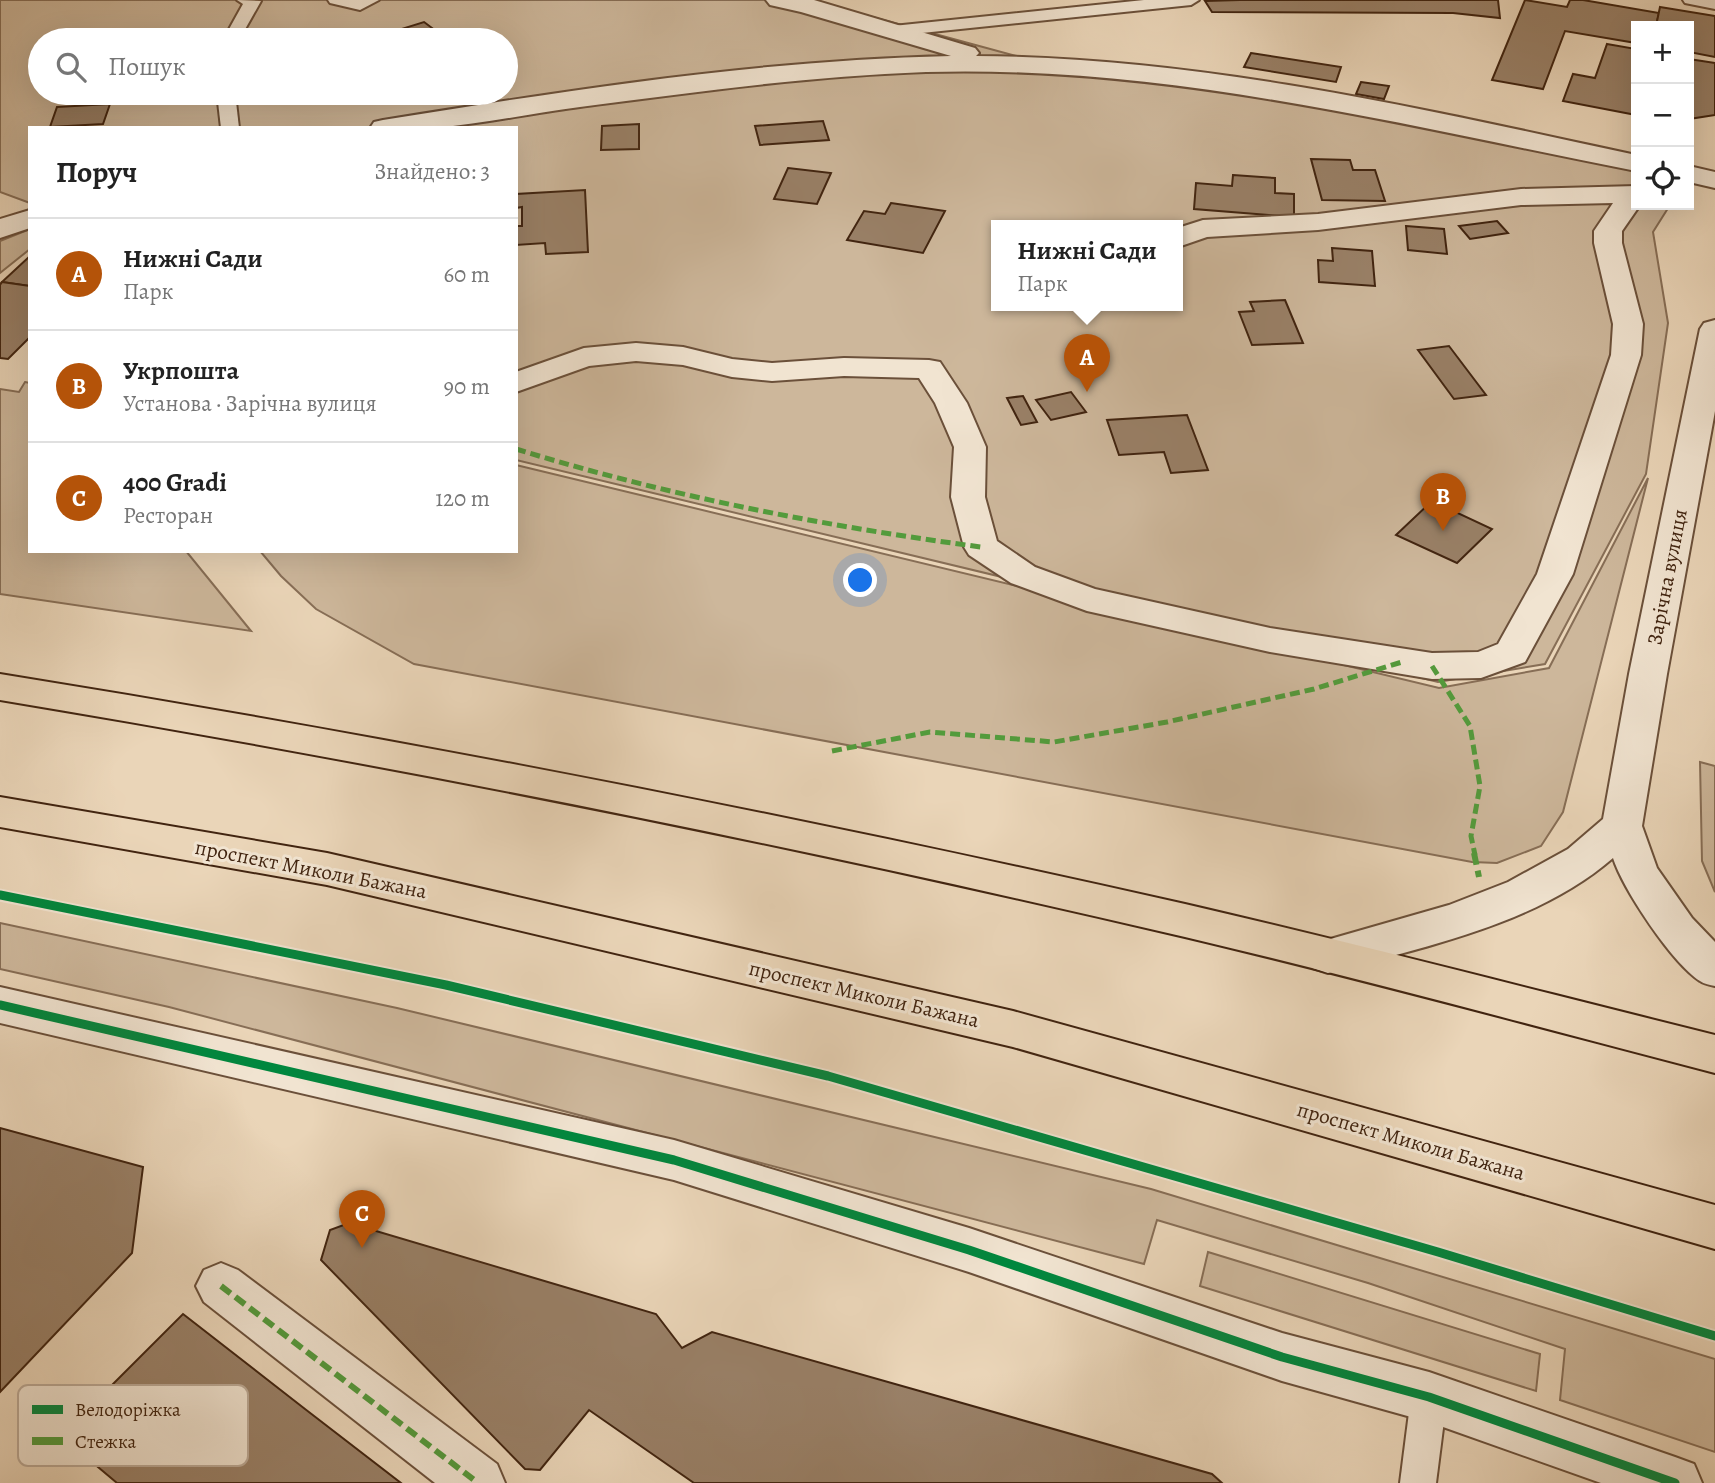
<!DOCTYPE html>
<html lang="uk">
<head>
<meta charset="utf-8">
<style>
	:root { --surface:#fff; --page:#f2f2f2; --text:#222; --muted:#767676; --line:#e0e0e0; --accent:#b45309 }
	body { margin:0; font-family:Alegreya,serif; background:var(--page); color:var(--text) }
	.controls { position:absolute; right:21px; top:21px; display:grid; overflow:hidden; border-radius:0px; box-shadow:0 7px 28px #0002 }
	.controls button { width:63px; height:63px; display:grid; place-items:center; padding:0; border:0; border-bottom:2px solid var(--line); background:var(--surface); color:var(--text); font:35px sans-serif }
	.you { position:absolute; left:861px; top:581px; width:24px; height:24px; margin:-18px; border:5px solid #fff; border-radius:50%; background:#1a73e8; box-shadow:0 0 0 10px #1a73e833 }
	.badge { display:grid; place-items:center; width:46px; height:46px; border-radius:50%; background:var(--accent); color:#fff; font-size:23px; font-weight:700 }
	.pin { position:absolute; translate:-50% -58px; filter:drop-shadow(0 2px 4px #0008) }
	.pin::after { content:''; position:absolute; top:37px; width:24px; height:21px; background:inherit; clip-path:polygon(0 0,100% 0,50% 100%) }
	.popup { position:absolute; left:991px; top:220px; width:192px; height:91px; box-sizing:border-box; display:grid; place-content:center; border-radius:0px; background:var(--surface); filter:drop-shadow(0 2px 5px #0005); font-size:23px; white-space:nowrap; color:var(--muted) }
	.popup b { font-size:26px; color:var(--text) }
	.popup::after { content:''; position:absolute; left:50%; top:100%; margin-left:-14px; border:14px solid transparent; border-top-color:var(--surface) }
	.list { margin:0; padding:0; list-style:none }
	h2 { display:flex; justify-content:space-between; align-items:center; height:91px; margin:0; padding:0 28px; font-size:30px }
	h2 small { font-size:23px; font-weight:400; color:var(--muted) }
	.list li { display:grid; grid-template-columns:46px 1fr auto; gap:21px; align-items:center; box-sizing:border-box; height:112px; padding:0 28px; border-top:2px solid var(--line) }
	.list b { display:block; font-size:26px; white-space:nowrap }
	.list p { margin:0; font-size:23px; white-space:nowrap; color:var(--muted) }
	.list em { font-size:23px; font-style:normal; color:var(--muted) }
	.icon { flex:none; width:38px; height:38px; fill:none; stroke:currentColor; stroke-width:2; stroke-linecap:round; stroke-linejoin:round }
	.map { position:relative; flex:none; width:1715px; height:1483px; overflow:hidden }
	.search { position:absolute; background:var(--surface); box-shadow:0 7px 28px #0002; left:28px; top:28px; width:490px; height:77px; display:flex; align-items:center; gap:18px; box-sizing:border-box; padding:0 24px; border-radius:38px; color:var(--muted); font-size:26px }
	.panel { position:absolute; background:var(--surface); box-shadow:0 7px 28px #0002; left:28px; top:126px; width:490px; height:427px; border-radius:0px }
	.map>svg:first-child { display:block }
	.green { fill:#cdb79b; stroke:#876e56; stroke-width:2; fill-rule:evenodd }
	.building { fill:#998067; stroke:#412410; stroke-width:2 }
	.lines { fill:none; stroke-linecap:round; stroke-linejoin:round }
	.service-casing { stroke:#6b503a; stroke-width:4 }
	.pedestrian-casing { stroke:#6b503a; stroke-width:4 }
	.minor-casing { stroke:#6b503a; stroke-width:4 }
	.tertiary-casing { stroke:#6b503a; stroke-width:4 }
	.trunk-casing { stroke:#412410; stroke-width:4 }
	.service { fill:#f1e4d1; fill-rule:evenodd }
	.pedestrian { fill:#f1e4d1; fill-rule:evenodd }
	.minor { fill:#f1e4d1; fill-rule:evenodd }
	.tertiary { fill:#f1e4d1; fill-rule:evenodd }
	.trunk { fill:#ead5b8; fill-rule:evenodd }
	.quiet-far1 { stroke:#539b3c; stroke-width:5; stroke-dasharray:10 5; stroke-linecap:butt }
	.quiet { stroke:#539b3c; stroke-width:6; stroke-dasharray:12 6; stroke-linecap:butt }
	.cycleway-casing { stroke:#f1e4d1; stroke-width:13 }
	.cycleway { stroke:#00873e; stroke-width:9 }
	.labels { text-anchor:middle; stroke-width:6; stroke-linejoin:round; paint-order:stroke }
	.street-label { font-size:21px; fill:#412410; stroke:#f1e4d1 }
	.key { fill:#f1e4d1; stroke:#bcaa97; stroke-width:2 }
	.key-label { font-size:19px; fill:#412410 }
</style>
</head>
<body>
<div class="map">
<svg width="1715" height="1483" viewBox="0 0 1715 1483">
	<rect width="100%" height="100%" fill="#ead5b8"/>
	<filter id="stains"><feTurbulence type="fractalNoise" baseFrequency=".00286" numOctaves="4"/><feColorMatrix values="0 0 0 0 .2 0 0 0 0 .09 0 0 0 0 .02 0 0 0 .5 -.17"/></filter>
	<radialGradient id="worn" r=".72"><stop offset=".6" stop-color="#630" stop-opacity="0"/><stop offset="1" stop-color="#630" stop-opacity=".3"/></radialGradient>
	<g class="green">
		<path d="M 0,0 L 810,0 L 1016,56 L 1228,76 L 1460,118 L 1636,155 L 1636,205 L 1670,205 L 1653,232 L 1668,323 L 1646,474 L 1545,664 L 1438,682 L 516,460 L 516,128 L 30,128 L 30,203 L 0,192 ZM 40,40 L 506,40 L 506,93 L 40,93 ZM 996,226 L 1178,226 L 1178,306 L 996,306 Z"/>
		<path d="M 30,229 L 30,249 L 0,273 L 0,241 Z"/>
		<path d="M 25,382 L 30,383 L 30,551 L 186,551 L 251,631 L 0,594 L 0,389 L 19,392 Z"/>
		<path d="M 516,465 L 1439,688 L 1549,668 L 1648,478 L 1563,812 L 1541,846 L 1497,863 L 1472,862 L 414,664 L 316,609 L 281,576 L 260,551 L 516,551 Z"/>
		<path d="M 1700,762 L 1715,766 L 1715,892 L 1702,861 Z"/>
		<path d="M 0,923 L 397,1008 L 1151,1189 L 1715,1359 L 1715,1452 L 1560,1400 L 1565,1349 L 1368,1283 L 1157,1220 L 1144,1264 L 169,1007 L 0,969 Z"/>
		<path d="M 1208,1252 L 1540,1354 L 1536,1391 L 1200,1286 Z"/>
	</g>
	<g class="building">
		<path d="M 1240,0 L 1498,0 L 1500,18 L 1453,13 L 1212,12 L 1205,1 Z"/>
		<path d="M 1525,0 L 1567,7 L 1570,0 L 1583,0 L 1659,13 L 1656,26 L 1636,26 L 1636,43 L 1565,31 L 1543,89 L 1492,80 Z"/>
		<path d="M 1660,7 L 1715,16 L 1715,57 L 1689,52 L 1689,26 L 1656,26 Z"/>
		<path d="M 424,22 L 448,40 L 389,40 L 382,35 Z"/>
		<path d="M 1607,44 L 1636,49 L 1636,115 L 1563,101 L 1573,74 L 1595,78 Z"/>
		<path d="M 1251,53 L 1341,67 L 1336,82 L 1244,67 Z"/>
		<path d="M 1689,59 L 1715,63 L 1715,115 L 1689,119 Z"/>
		<path d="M 1361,82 L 1389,86 L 1384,99 L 1356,94 Z"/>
		<path d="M 110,104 L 103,124 L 50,127 L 57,107 Z"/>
		<path d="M 823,121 L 829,140 L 760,145 L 755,126 Z"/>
		<path d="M 639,124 L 639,149 L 601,150 L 602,126 Z"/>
		<path d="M 1311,159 L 1350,160 L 1353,170 L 1375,170 L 1385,201 L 1322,200 Z"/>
		<path d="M 788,168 L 831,173 L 817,204 L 774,199 Z"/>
		<path d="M 1233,175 L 1275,178 L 1275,193 L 1294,194 L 1294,217 L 1194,209 L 1196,183 L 1232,186 Z"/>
		<path d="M 585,190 L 588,252 L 546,254 L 545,243 L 516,245 L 516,226 L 522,226 L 522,207 L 516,208 L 516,194 Z"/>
		<path d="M 891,203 L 945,211 L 923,253 L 847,240 L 864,211 L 885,214 Z"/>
		<path d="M 1497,221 L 1508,233 L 1470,239 L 1459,226 Z"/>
		<path d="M 1406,226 L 1444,229 L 1447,254 L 1408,250 Z"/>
		<path d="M 1332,248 L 1372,251 L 1375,286 L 1319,282 L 1318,260 L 1333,261 Z"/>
		<path d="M 30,256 L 30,286 L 2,282 Z"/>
		<path d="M 2,282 L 30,286 L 30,337 L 8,359 L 0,358 L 0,285 Z"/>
		<path d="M 1285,300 L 1303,343 L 1252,345 L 1239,312 L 1254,311 L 1250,302 Z"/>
		<path d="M 1449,346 L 1486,395 L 1454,399 L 1418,350 Z"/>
		<path d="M 1071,392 L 1086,412 L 1051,420 L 1036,400 Z"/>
		<path d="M 1023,396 L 1037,422 L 1021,425 L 1007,398 Z"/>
		<path d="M 1187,415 L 1208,470 L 1171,473 L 1164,452 L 1119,455 L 1107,420 Z"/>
		<path d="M 1432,501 L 1492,529 L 1457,563 L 1396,535 Z"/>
		<path d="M 0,1128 L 143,1167 L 132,1253 L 0,1392 Z"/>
		<path d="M 349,1223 L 656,1314 L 682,1348 L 712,1332 L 1212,1474 L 1222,1483 L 694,1483 L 589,1410 L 540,1470 L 525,1469 L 321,1260 L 330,1230 Z"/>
		<path d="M 183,1314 L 305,1409 L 401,1483 L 117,1483 L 61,1436 Z"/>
	</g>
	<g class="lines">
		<defs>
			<g id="service">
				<path d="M 237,0 L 261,1 L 239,40 L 223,40 L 243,4 Z"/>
				<path d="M 328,0 L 379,0 L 360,10 L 330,3 Z"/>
				<path d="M 1144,0 L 1199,0 L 1191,5 L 893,36 L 885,31 L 893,26 Z"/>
				<path d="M 1683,0 L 1715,0 L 1715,9 L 1685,3 Z"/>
				<path d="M 217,93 L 235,93 L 239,128 L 221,128 Z"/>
				<path d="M 1429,1380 L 1441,1385 L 1447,1397 L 1436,1483 L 1400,1483 L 1411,1397 L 1417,1385 Z"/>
			</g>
			<path id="pedestrian" d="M 221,1263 L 238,1270 L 497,1464 L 505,1483 L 435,1483 L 204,1302 L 196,1286 L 204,1270 Z"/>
			<g id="minor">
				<path d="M 766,0 L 814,0 L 975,48 L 979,53 L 976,56 C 1200,57 1419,108 1636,155 L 1636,171 C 1401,125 1168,65 926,72 C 810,76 695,92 580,107 C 532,113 483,124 434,128 C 413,129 391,128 370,128 L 374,122 L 383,120 C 570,90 761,60 951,56 L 801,12 L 770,5 Z"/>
				<path d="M 1689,166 L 1715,172 L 1715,188 L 1689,182 Z"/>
				<path d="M 1636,186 L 1636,205 L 1640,205 L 1622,231 L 1622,243 L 1643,324 L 1641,355 L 1573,574 L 1525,662 L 1481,678 L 1432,679 L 1270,652 L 1087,611 L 1011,583 L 969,555 L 964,547 L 951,497 L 954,447 L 935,403 L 919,378 L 844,376 L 772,381 L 732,377 L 683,365 L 636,361 L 589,366 L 516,392 L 516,372 L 584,348 L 636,343 L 683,347 L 732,359 L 772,363 L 844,358 L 929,360 L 940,362 L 967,403 L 986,447 L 985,497 L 997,541 L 1035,567 L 1095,589 L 1270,628 L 1432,653 L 1478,652 L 1498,644 L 1537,574 L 1611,355 L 1613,324 L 1594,243 L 1594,231 L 1613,203 L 1521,205 L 1318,230 L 1207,237 L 1178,247 L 1178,228 L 1203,220 L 1318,214 L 1521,189 Z"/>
				<path d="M 30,210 L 30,228 L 0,238 L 0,219 Z"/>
				<path d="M 0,987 L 674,1140 L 969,1228 L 1282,1333 L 1429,1372 L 1675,1457 L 1694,1464 L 1702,1483 L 1601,1483 L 1429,1422 L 1282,1381 L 969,1272 L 674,1180 L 0,1023 Z"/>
			</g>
			<path id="tertiary" d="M 1715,320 L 1715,411 L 1667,674 L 1642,826 L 1657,868 L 1692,918 L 1715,942 L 1715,986 C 1710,985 1704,984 1700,981 C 1672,963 1623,889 1613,858 C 1536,925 1423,947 1328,973 L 1313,968 L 1307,956 L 1313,944 L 1449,905 L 1508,882 L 1568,849 L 1603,819 L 1629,674 L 1700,329 L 1704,323 Z"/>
			<g id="trunk">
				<path d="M 0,674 C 397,738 792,815 1185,904 C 1362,945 1538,991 1715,1035 L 1715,1073 C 1539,1027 1362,979 1185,937 C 793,845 398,766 0,700 Z"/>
				<path d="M 0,797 L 327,853 L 1013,1011 L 1715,1205 L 1715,1249 L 1013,1047 L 327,885 L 0,827 Z"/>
			</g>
		</defs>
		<use href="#service" class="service-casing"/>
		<use href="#pedestrian" class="pedestrian-casing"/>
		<use href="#minor" class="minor-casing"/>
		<use href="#tertiary" class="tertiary-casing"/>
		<use href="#trunk" class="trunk-casing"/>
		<use href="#service" class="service"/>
		<use href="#pedestrian" class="pedestrian"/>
		<use href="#minor" class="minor"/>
		<use href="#tertiary" class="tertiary"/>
		<use href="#trunk" class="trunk"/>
		<g class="quiet-far1">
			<path d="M 516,449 C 668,496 823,526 981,547"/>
			<path d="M 1432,666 L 1470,726 L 1480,786 L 1471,836 L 1475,855"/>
			<path d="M 832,751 L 930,732 L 1054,742 L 1167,722 L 1314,689 L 1402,662"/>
		</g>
		<g class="quiet">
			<path d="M 1474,853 L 1479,877"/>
			<path d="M 221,1286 L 478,1483"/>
		</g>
		<defs>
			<g id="cycleway">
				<path d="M 0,895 L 446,985 L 828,1076 L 1438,1252 L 1715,1336"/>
				<path d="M 0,1005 L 674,1160 L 969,1250 L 1282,1357 L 1429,1397 L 1675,1483"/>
			</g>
		</defs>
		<use href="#cycleway" class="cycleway-casing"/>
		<use href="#cycleway" class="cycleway"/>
	</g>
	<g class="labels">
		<g class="street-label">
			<text transform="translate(1667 577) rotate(-79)" y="7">Зарічна вулиця</text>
			<text transform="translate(311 869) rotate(11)" y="7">проспект Миколи Бажана</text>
			<text transform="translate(864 994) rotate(13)" y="7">проспект Миколи Бажана</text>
			<text transform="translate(1411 1141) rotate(16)" y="7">проспект Миколи Бажана</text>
		</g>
	</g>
	<rect x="18" y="1385" width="230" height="81" rx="10" class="key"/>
	<rect x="32" y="1405" width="31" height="9" fill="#00873e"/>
	<rect x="32" y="1437" width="31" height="8" fill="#539b3c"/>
	<g class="key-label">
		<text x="75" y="1416">Велодоріжка</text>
		<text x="75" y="1448">Стежка</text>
	</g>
	<rect width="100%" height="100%" filter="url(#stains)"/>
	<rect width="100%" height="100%" fill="url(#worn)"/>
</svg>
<div class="controls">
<button>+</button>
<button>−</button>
<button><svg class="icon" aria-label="locate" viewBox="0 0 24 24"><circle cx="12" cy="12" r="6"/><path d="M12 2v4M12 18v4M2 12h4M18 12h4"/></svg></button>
</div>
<div class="you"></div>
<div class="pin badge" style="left:1087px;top:392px">A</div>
<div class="popup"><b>Нижні Сади</b>Парк</div>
<div class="pin badge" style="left:1443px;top:531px">B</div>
<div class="pin badge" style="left:362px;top:1248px">C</div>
<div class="search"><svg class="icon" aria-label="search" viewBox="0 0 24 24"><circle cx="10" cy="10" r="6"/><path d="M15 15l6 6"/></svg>Пошук</div>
<section class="panel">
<h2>Поруч<small>Знайдено: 3</small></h2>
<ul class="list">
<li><span class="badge">A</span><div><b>Нижні Сади</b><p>Парк</p></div><em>60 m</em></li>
<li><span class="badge">B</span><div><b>Укрпошта</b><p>Установа · Зарічна вулиця</p></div><em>90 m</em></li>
<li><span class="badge">C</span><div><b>400 Gradi</b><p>Ресторан</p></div><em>120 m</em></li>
</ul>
</section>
</div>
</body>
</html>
